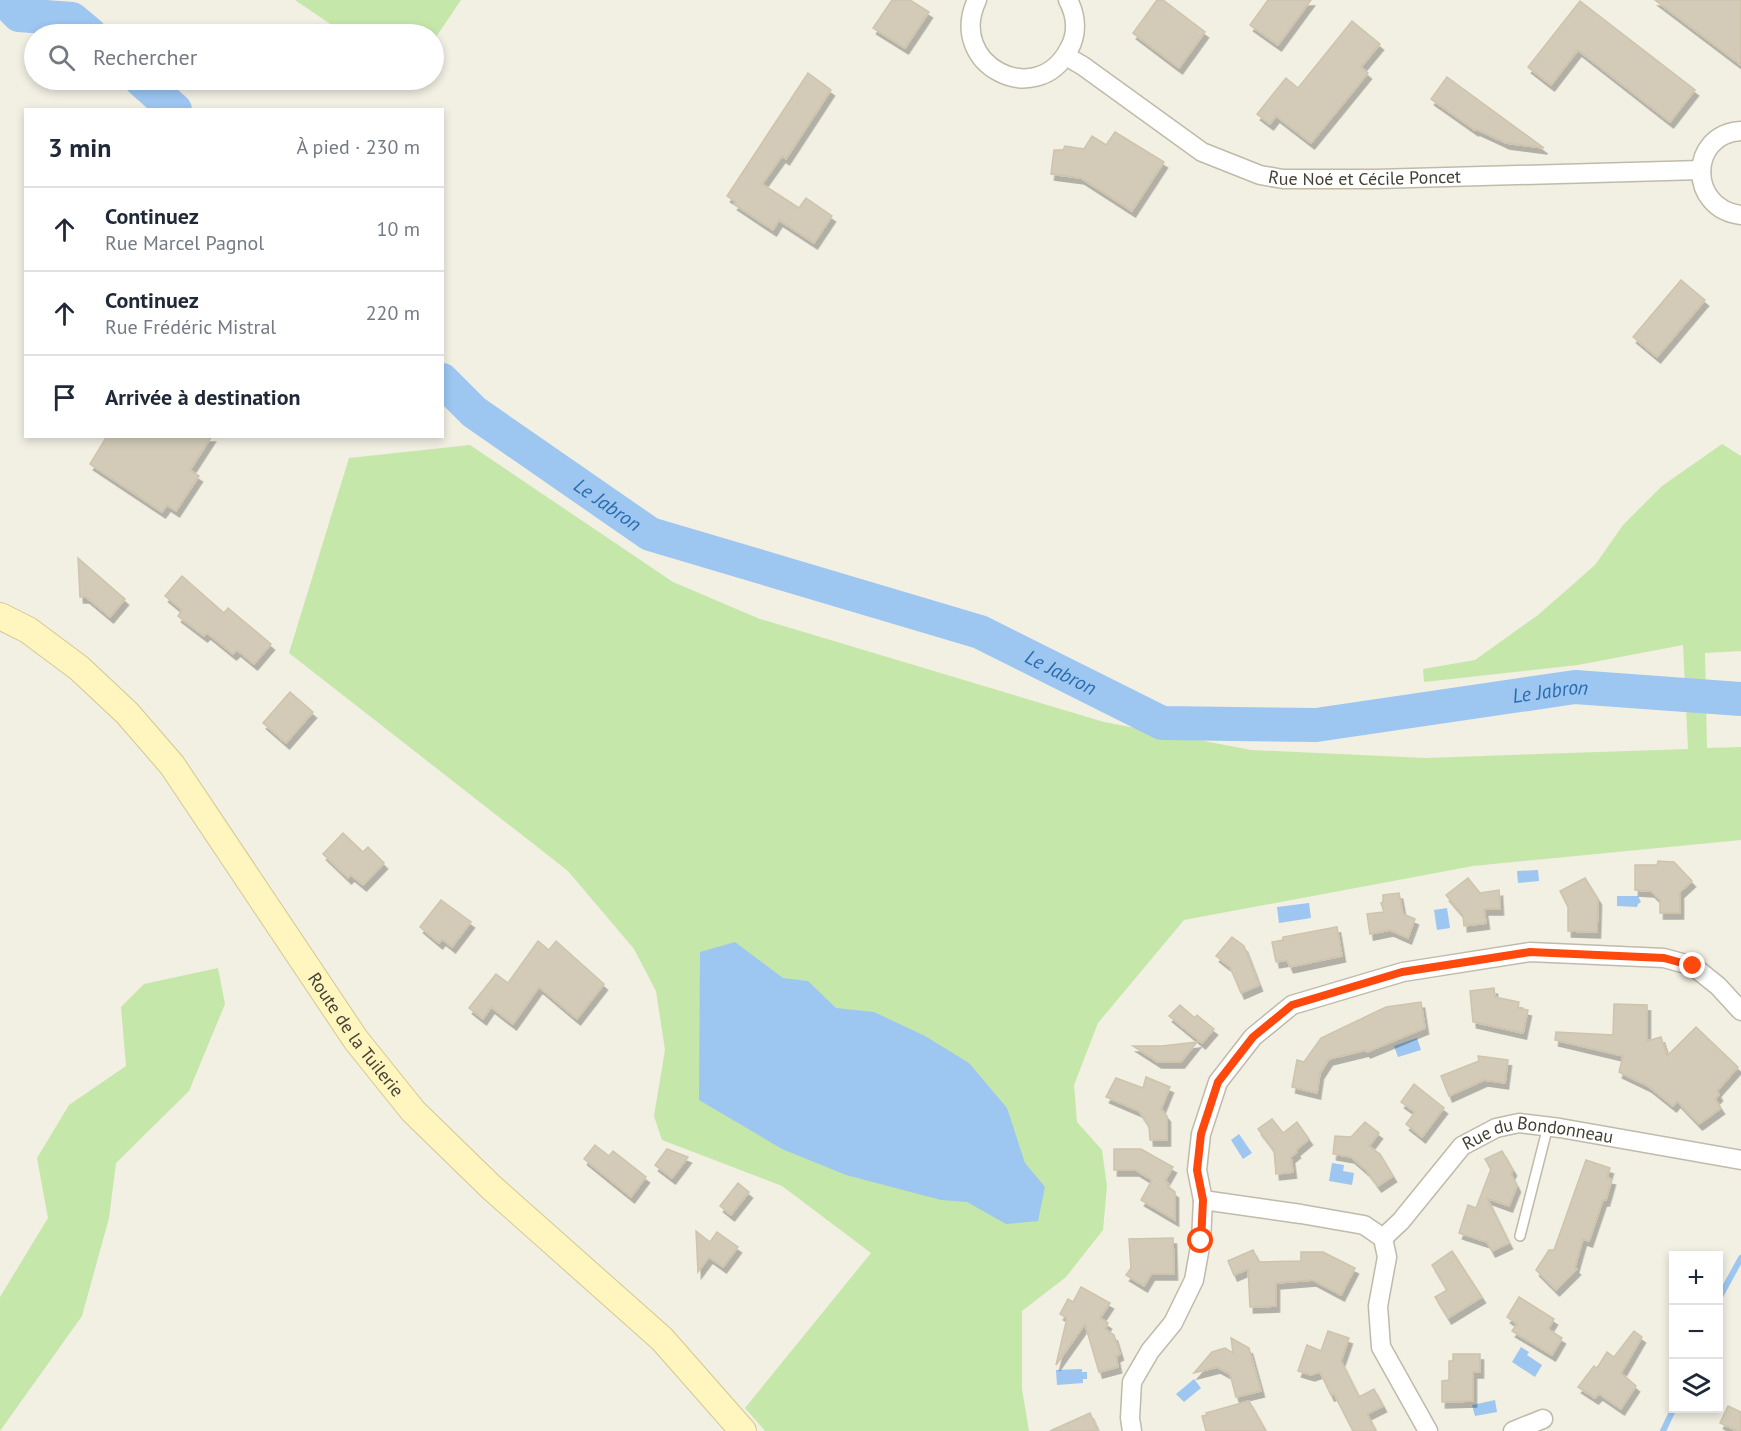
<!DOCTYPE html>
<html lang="fr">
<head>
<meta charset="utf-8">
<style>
	:root { --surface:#fff; --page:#f6f6f7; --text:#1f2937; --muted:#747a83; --line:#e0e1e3 }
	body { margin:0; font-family:"PT Sans",sans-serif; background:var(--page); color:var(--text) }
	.controls { position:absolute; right:18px; bottom:18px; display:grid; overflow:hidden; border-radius:0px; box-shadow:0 3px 9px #0003 }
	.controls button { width:54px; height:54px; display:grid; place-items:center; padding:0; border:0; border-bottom:2px solid var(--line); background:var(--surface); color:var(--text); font:30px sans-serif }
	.stop { position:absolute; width:18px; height:18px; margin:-14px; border:4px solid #fe490e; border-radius:50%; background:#fff }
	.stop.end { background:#fe490e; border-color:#fff; box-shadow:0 2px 6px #0008 }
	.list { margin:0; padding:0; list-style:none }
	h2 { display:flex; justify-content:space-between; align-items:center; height:78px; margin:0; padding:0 24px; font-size:26px }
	h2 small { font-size:20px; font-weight:400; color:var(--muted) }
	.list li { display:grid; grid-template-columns:39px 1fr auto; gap:18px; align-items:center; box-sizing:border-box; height:84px; padding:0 24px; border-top:2px solid var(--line) }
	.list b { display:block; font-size:22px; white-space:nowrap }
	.list p { margin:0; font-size:20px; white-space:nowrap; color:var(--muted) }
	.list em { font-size:20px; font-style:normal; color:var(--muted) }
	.icon { flex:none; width:33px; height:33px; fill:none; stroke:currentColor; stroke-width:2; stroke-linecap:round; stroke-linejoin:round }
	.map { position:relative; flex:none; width:1741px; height:1431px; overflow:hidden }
	.search { position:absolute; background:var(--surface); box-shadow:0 3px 9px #0003; left:24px; top:24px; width:420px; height:66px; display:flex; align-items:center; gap:15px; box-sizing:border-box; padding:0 21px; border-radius:33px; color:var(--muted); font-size:22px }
	.panel { position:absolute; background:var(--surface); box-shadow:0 3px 9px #0003; left:24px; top:108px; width:420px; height:330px; border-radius:0px }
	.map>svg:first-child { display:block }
	.green { fill:#c6e7aa }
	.water { fill:#9dc6f1 }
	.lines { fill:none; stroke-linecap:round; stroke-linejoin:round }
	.stream { stroke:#9dc6f1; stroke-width:6 }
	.river { stroke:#9dc6f1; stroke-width:34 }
	.building { fill:#d3cbb8; stroke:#cec4ab; stroke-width:1.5; filter:url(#shadow) }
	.lane-casing { stroke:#c0baa8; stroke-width:12 }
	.street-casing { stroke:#c0baa8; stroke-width:21 }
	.secondary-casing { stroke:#d3c891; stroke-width:28 }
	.lane { stroke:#fff; stroke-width:9 }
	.street { stroke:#fff; stroke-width:18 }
	.secondary { stroke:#fff6bf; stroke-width:26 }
	.route { stroke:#fe490e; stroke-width:8 }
	.labels { text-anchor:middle; stroke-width:5; stroke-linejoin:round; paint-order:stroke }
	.street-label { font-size:18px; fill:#433f33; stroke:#fff }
	.water-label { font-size:20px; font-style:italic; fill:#2b6cb0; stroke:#fff }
</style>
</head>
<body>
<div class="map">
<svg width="1741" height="1431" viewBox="0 0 1741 1431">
	<defs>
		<filter id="shadow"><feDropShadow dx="3.5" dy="6" stdDeviation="0" flood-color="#0004"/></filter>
	</defs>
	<rect width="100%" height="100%" fill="#f2efe3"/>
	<g class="green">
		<path d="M 295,0 L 461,0 L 434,40 L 434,34 L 345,34 Z"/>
		<path d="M 1722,444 L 1741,456 L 1741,651 L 1705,653 L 1707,748 L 1741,747 L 1741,840 L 1473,866 L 1184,920 L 1098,1023 L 1074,1085 L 1077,1122 L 1102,1150 L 1107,1186 L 1103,1230 L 1066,1277 L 1022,1311 L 1022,1389 L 1029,1431 L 765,1431 L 745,1408 L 871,1253 L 782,1186 L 662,1140 L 654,1116 L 665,1050 L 656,991 L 634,949 L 568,871 L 289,653 L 349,458 L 470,445 L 673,582 L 760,619 L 1104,722 L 1251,750 L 1425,758 L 1688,749 L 1683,645 L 1578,665 L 1424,682 L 1423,669 L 1475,660 L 1538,615 L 1595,565 L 1623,525 L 1662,486 Z"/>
		<path d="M 218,968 L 225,1004 L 189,1091 L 116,1163 L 109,1218 L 82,1316 L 0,1431 L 0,1297 L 48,1218 L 37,1158 L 69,1105 L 126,1066 L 121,1007 L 144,984 Z"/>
	</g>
	<g class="water">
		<path d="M 1538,870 L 1539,881 L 1518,883 L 1517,871 Z"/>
		<path d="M 1617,896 L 1638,896 L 1641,902 L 1638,904 L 1637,907 L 1617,906 Z"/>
		<path d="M 1309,903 L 1311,918 L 1279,923 L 1277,907 Z"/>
		<path d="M 1447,908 L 1450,928 L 1437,930 L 1434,910 Z"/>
		<path d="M 735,942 L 783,978 L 808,981 L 836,1008 L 874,1012 L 925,1036 L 969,1063 L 1007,1108 L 1025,1163 L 1045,1187 L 1038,1221 L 1006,1224 L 967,1202 L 941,1200 L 846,1175 L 782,1149 L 699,1100 L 700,952 Z"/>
		<path d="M 1417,1038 L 1421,1050 L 1398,1057 L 1394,1046 Z"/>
		<path d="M 1239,1134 L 1252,1153 L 1243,1159 L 1231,1140 Z"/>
		<path d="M 1332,1163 L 1344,1165 L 1343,1171 L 1354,1173 L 1352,1185 L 1329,1181 Z"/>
		<path d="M 1521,1347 L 1529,1352 L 1527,1355 L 1542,1365 L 1535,1377 L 1512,1362 Z"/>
		<path d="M 1082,1369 L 1082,1372 L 1087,1372 L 1087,1379 L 1083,1379 L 1083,1383 L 1057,1385 L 1056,1370 Z"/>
		<path d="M 1194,1379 L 1201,1388 L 1184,1402 L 1176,1394 Z"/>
		<path d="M 1495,1400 L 1497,1412 L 1475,1416 L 1472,1405 Z"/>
	</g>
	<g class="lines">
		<g class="stream">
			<path d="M 1718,1300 L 1741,1258"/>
			<path d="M 1663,1431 L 1674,1408"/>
		</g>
		<g class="river">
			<path d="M 4,0 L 19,15 L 72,19 L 90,34"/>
			<path d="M 141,80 L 175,110"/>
			<path id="s1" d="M 442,380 L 474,412 L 650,534 L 980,632 L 1162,723 L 1316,725 L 1575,687 L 1741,699"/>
		</g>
	</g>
	<g class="building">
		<path d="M 892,0 L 910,0 L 929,12 L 905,48 L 873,28 Z"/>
		<path d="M 1157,0 L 1163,0 L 1205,32 L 1179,68 L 1133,33 Z"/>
		<path d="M 1268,0 L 1311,0 L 1278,45 L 1250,25 Z"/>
		<path d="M 1655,0 L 1741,0 L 1741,65 Z"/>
		<path d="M 1580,1 L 1695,90 L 1670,122 L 1578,50 L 1551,85 L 1528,67 Z"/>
		<path d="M 1352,21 L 1380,44 L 1361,67 L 1368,73 L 1311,143 L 1276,116 L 1270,124 L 1257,114 L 1286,78 L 1298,88 Z"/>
		<path d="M 808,73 L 831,90 L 786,159 L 782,156 L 762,184 L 799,208 L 806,198 L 832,216 L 814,243 L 779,220 L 773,230 L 734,204 L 736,202 L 727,196 Z"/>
		<path d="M 1447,77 L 1544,148 L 1506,143 L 1476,129 L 1475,130 L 1431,99 Z"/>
		<path d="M 1115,132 L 1164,162 L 1132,211 L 1081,178 L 1051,174 L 1054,150 L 1063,150 L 1065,146 L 1084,149 L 1092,136 L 1106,145 Z"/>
		<path d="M 1681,280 L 1705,300 L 1657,357 L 1633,337 Z"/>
		<path d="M 107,436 L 212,436 L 190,470 L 199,476 L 176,511 L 167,505 L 162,512 L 90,464 Z"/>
		<path d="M 78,558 L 125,599 L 110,617 L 86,597 L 80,597 Z"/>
		<path d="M 182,576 L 224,613 L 228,608 L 271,644 L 254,664 L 237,650 L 233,654 L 207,633 L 204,636 L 178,616 L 182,610 L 165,596 Z"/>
		<path d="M 290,692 L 313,712 L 286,743 L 263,723 Z"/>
		<path d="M 343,833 L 363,852 L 368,847 L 384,863 L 363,885 L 351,875 L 348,878 L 323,854 Z"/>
		<path d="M 1658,861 L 1674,862 L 1692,881 L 1680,892 L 1680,913 L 1660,913 L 1660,900 L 1651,891 L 1635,890 L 1635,865 L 1657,865 Z"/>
		<path d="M 1468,878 L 1480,893 L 1499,890 L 1500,909 L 1484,909 L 1486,923 L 1464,926 L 1463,915 L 1446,895 Z"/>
		<path d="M 1585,878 L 1598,899 L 1597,932 L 1568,931 L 1568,907 L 1560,891 Z"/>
		<path d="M 1399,893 L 1403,914 L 1415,919 L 1408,938 L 1390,930 L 1370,934 L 1367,914 L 1384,912 L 1381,903 L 1383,902 L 1383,895 Z"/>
		<path d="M 441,900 L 471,922 L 452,947 L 442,939 L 439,943 L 420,927 Z"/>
		<path d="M 1337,927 L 1342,956 L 1290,967 L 1287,960 L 1276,962 L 1272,942 L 1283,940 L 1283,937 Z"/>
		<path d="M 1232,937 L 1244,946 L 1259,985 L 1241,993 L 1230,967 L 1216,956 Z"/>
		<path d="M 538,941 L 549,950 L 556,941 L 604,984 L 577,1019 L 539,987 L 513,1024 L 491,1007 L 483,1019 L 469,1008 L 496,974 L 508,983 Z"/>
		<path d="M 1494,988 L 1495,997 L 1519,1002 L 1518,1008 L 1528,1010 L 1523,1033 L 1473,1022 L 1470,991 Z"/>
		<path d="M 1421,1002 L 1425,1028 L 1367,1052 L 1366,1050 L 1329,1059 L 1320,1073 L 1317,1093 L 1292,1087 L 1297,1060 L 1304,1062 L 1321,1038 L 1386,1007 Z"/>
		<path d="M 1614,1004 L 1647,1005 L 1647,1041 L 1661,1037 L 1667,1056 L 1696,1027 L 1738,1067 L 1717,1091 L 1719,1095 L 1715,1099 L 1721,1108 L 1699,1124 L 1677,1101 L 1673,1106 L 1648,1086 L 1619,1072 L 1623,1056 L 1555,1040 L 1556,1032 L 1613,1035 Z"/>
		<path d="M 1180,1005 L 1195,1018 L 1197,1015 L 1214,1029 L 1202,1043 L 1169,1016 Z"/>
		<path d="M 1197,1042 L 1181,1062 L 1158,1062 L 1133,1046 L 1162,1046 Z"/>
		<path d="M 1478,1056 L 1508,1060 L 1505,1083 L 1484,1080 L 1449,1096 L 1441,1076 L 1479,1061 Z"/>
		<path d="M 1146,1077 L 1170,1087 L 1161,1109 L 1167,1116 L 1167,1140 L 1150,1140 L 1149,1126 L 1139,1111 L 1106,1097 L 1116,1078 L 1143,1088 Z"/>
		<path d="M 1414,1084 L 1444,1108 L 1422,1137 L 1406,1124 L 1415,1112 L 1401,1102 Z"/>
		<path d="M 1272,1119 L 1283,1133 L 1297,1122 L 1309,1139 L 1296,1150 L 1297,1152 L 1291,1157 L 1293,1172 L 1276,1174 L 1274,1150 L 1258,1129 Z"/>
		<path d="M 1365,1122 L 1379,1133 L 1369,1146 L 1380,1154 L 1393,1176 L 1378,1186 L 1367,1171 L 1351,1157 L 1333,1154 L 1335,1136 L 1351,1137 Z"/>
		<path d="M 595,1145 L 609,1156 L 613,1151 L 646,1177 L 631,1197 L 584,1159 Z"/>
		<path d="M 667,1149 L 688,1157 L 672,1178 L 655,1165 Z"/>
		<path d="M 1114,1149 L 1141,1149 L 1173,1167 L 1165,1181 L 1169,1184 L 1167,1187 L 1175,1192 L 1175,1220 L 1141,1200 L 1152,1180 L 1136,1170 L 1114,1170 Z"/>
		<path d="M 1502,1151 L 1513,1170 L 1511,1174 L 1517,1186 L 1509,1206 L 1487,1198 L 1509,1243 L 1492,1251 L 1487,1242 L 1459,1233 L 1468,1205 L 1476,1208 L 1491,1169 L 1485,1159 Z"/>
		<path d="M 1586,1160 L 1610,1168 L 1607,1178 L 1612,1179 L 1606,1200 L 1603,1200 L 1589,1241 L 1583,1239 L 1575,1267 L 1577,1269 L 1556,1290 L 1536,1270 L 1549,1250 L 1554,1250 Z"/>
		<path d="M 738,1183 L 749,1192 L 731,1215 L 720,1206 Z"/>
		<path d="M 696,1231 L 710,1242 L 717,1232 L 738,1247 L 723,1267 L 709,1257 L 698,1272 Z"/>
		<path d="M 1173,1238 L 1174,1274 L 1151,1274 L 1144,1286 L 1126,1275 L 1131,1268 L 1129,1239 Z"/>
		<path d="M 1253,1250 L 1259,1262 L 1301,1261 L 1301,1252 L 1323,1252 L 1355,1268 L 1341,1295 L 1313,1280 L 1276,1283 L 1276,1306 L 1250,1307 L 1248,1269 L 1234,1275 L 1228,1261 Z"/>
		<path d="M 1452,1251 L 1482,1297 L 1448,1318 L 1435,1297 L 1447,1290 L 1432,1265 Z"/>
		<path d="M 1081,1287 L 1110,1303 L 1100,1318 L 1108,1323 L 1105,1329 L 1114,1335 L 1120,1354 L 1116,1356 L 1118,1367 L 1099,1372 L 1085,1324 L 1056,1365 L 1067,1318 L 1060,1314 L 1068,1299 L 1073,1302 Z"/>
		<path d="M 1519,1297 L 1554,1319 L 1548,1329 L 1562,1338 L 1552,1355 L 1512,1331 L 1517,1324 L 1507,1317 Z"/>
		<path d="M 1328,1331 L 1349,1338 L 1341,1361 L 1359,1397 L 1374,1389 L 1383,1406 L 1367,1414 L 1376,1431 L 1353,1431 L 1334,1394 L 1331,1395 L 1320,1372 L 1311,1375 L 1298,1371 L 1307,1345 L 1321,1351 Z"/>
		<path d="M 1634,1331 L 1642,1337 L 1621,1373 L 1636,1386 L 1621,1409 L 1599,1394 L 1595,1398 L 1578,1387 L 1594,1366 L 1597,1368 L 1607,1352 L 1614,1357 Z"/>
		<path d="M 1231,1338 L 1249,1348 L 1261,1391 L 1236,1397 L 1230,1374 L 1217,1367 L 1194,1373 L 1212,1352 L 1225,1348 L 1233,1353 Z"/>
		<path d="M 1453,1354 L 1480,1354 L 1480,1372 L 1473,1372 L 1473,1401 L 1442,1402 L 1442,1381 L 1449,1380 L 1449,1361 L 1453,1361 Z"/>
		<path d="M 1249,1401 L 1266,1431 L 1206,1431 L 1202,1416 L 1207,1415 L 1206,1413 Z"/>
		<path d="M 1728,1406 L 1741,1412 L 1741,1431 L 1737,1431 L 1720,1423 Z"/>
		<path d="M 1090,1413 L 1098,1431 L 1050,1431 Z"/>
	</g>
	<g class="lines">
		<defs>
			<path id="lane" d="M 1520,1236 L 1548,1126"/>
			<g id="street">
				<path d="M 977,0 C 946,65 1037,111 1069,49 C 1078,33 1076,15 1068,0"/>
				<path id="s2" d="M 1066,56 L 1083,66 L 1202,152 L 1260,175 L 1283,179 L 1376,179 L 1701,170"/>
				<path d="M 1741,131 C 1688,134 1688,209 1741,215"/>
				<path id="s3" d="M 1203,1200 L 1301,1214 L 1364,1225 L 1383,1238 L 1401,1221 L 1462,1146 L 1496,1128 L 1519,1123 L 1560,1128 L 1741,1160"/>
				<path d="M 1383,1238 L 1387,1257 L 1378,1306 L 1381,1347 L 1428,1431"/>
				<path d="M 1132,1431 L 1130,1418 L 1132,1382 L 1150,1351 L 1173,1323 L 1194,1280 L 1201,1241 L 1203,1200 L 1197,1170 L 1201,1134 L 1218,1082 L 1253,1037 L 1292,1005 L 1403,972 L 1530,952 L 1664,958 L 1693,966 L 1718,986 L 1741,1011"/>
				<path d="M 1513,1431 L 1543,1419"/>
			</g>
			<g id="secondary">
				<path id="s4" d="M 0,616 L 28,630 L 79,668 L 127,713 L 172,765 L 356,1040 L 413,1111 L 491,1187 L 662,1339 L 743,1431"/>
			</g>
		</defs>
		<use href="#lane" class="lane-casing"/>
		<use href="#street" class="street-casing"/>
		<use href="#secondary" class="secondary-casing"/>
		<use href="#lane" class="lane"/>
		<use href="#street" class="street"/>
		<use href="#secondary" class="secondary"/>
	</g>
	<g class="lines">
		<path class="route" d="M 1201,1241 L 1203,1200 L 1197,1170 L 1201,1134 L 1218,1082 L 1253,1037 L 1292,1005 L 1402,972 L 1530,952 L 1664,958 L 1693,966"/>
	</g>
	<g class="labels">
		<g class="street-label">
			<text dy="6" stroke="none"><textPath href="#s2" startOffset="334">Rue Noé et Cécile Poncet</textPath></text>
			<text dy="6" stroke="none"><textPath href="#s4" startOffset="556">Route de la Tuilerie</textPath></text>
			<text dy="6" stroke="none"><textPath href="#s3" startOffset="387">Rue du Bondonneau</textPath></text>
		</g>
		<g class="water-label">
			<text dy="7" stroke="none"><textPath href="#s1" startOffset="208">Le Jabron</textPath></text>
			<text dy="7" stroke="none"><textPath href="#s1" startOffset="694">Le Jabron</textPath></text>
			<text dy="7" stroke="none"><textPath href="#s1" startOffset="1198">Le Jabron</textPath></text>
		</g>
	</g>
</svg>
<div class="controls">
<button>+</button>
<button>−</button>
<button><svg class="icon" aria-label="layers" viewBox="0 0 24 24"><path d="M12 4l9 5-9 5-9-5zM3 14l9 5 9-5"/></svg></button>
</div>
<div class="stop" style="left:1201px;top:1241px"></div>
<div class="stop end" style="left:1693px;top:966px"></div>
<div class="search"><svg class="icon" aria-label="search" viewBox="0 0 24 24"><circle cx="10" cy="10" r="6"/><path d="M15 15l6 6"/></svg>Rechercher</div>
<section class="panel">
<h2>3 min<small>À pied · 230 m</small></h2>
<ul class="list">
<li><svg class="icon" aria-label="ahead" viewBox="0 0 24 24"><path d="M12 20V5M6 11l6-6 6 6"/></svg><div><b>Continuez</b><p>Rue Marcel Pagnol</p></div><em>10 m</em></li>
<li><svg class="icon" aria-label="ahead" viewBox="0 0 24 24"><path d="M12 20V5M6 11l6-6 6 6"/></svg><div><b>Continuez</b><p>Rue Frédéric Mistral</p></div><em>220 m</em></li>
<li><svg class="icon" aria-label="arrive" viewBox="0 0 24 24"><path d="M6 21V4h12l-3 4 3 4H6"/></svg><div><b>Arrivée à destination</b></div></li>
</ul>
</section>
</div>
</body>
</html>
